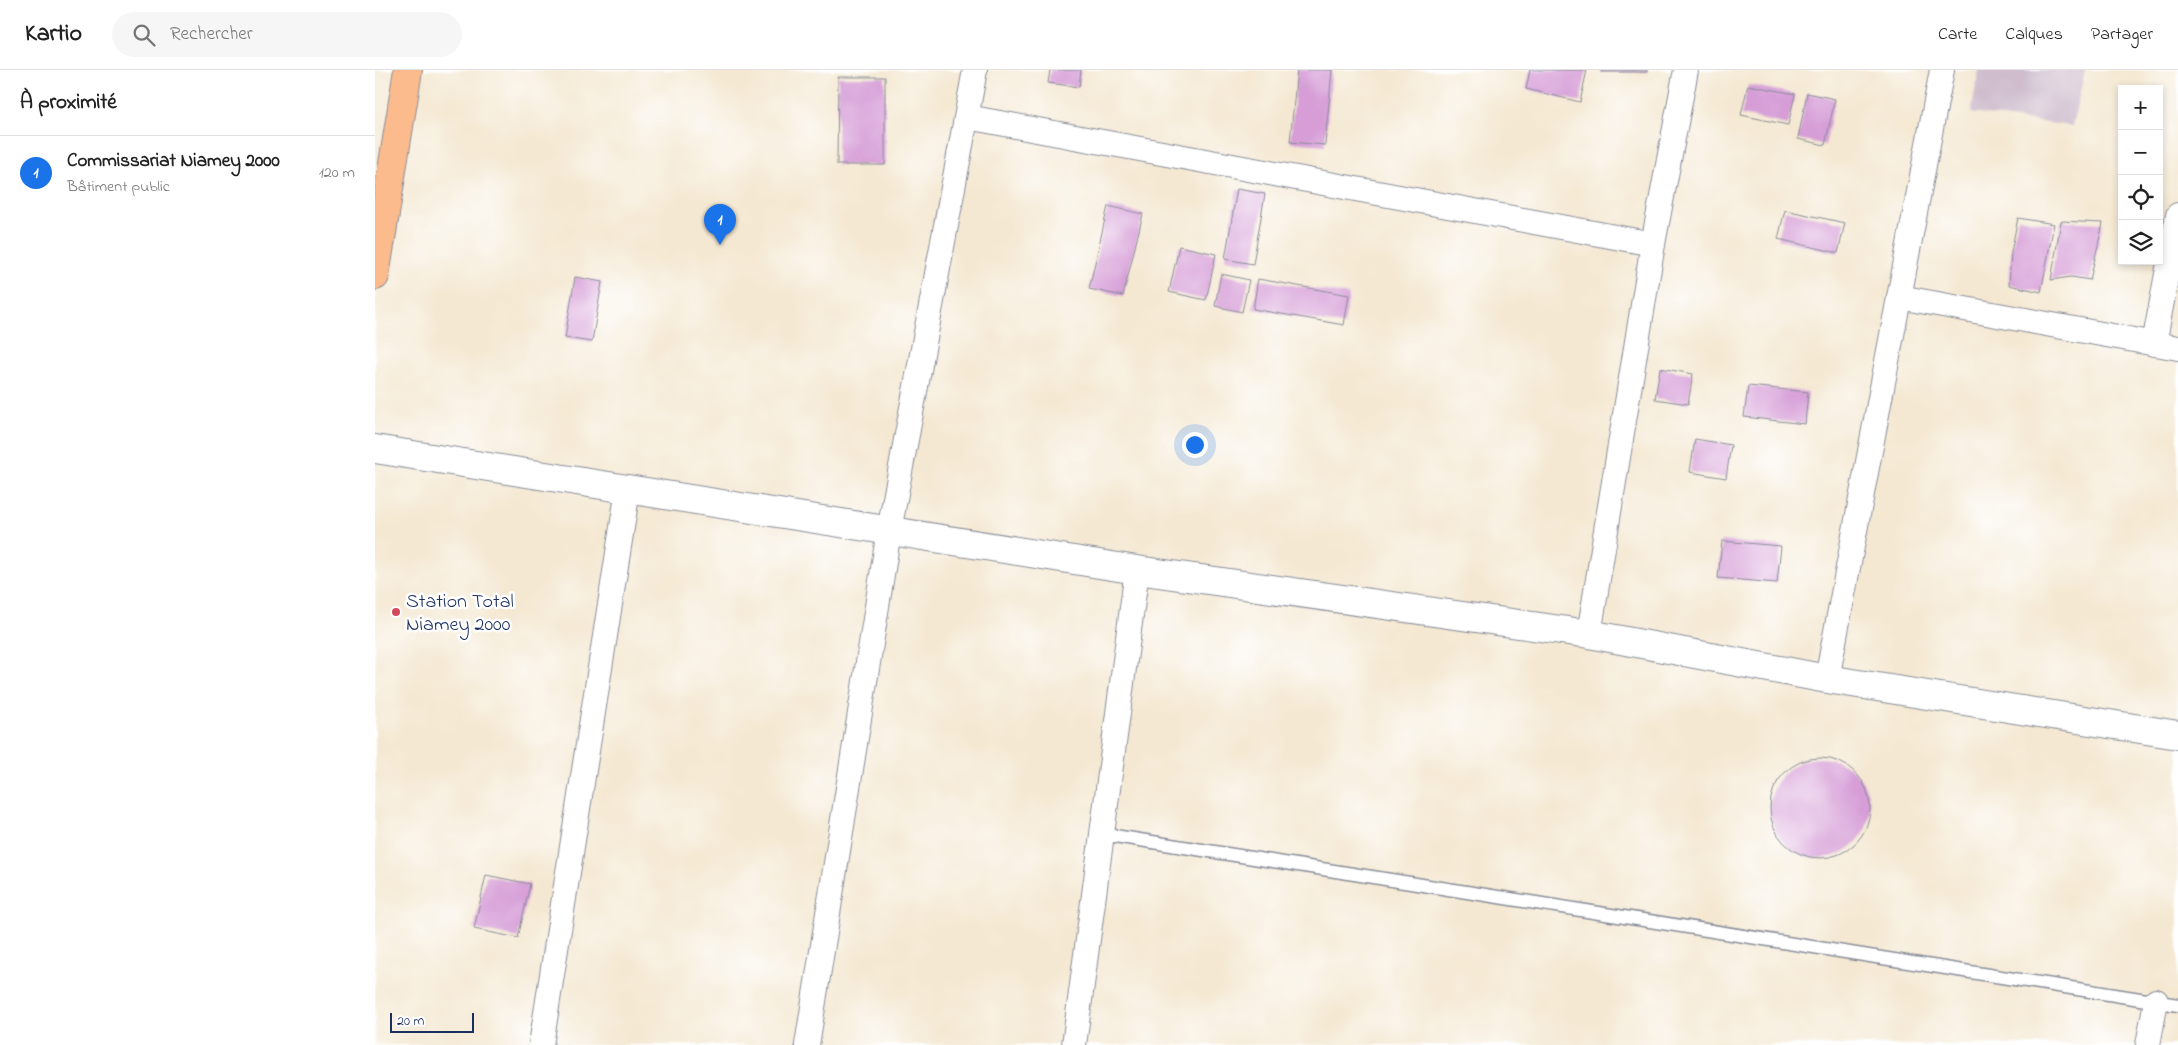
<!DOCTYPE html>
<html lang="fr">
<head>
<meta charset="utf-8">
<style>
	:root { --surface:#fff; --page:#f6f6f6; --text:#222; --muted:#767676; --line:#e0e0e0; --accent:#1a73e8 }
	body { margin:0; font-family:"Indie Flower",sans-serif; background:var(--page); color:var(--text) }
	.controls { position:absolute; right:15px; top:15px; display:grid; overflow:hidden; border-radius:0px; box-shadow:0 2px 8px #0003 }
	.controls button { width:45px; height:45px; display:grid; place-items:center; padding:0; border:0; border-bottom:1px solid var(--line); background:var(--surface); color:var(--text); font:25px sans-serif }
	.scale { position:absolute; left:15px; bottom:12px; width:84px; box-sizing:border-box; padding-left:5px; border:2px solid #1b2f5e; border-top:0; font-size:14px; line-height:18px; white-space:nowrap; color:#1b2f5e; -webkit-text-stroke:4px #fff; paint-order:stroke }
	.you { position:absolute; left:819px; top:374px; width:18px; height:18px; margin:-12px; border:4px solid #fff; border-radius:50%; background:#1a73e8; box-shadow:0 0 0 8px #1a73e833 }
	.badge { display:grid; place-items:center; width:32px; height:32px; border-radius:50%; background:var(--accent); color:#fff; font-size:16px; font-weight:700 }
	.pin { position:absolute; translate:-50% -41px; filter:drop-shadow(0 1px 2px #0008) }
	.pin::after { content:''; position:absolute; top:26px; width:18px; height:15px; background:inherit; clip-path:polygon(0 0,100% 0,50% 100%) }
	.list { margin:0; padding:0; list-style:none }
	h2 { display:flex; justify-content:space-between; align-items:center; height:65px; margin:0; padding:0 20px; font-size:21px }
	h2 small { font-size:16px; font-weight:400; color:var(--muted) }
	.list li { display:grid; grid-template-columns:32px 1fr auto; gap:15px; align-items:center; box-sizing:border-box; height:75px; padding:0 20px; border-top:1px solid var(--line) }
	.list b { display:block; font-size:19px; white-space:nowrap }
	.list p { margin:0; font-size:16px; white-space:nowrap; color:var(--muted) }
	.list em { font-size:16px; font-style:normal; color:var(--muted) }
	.icon { flex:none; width:28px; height:28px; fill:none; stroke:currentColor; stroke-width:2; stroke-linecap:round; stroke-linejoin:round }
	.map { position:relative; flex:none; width:1803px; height:975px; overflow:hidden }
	header { display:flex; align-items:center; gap:30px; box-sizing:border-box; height:70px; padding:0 25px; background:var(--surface); border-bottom:1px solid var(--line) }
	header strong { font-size:24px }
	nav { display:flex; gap:28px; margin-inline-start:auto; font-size:18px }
	.search { width:350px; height:45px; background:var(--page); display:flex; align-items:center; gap:12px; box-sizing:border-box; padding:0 18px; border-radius:28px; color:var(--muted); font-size:19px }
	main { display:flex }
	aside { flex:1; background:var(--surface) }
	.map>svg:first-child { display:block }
	.industrial { fill:#cfbdce }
	.building { fill:#d69dd7 }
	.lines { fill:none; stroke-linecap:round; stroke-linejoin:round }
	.service-casing { stroke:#888c98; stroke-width:15 }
	.minor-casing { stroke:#888c98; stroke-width:26 }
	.tertiary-casing { stroke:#888c98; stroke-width:30 }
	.primary-casing { stroke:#888c98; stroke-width:30 }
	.service { stroke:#fff; stroke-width:12 }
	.minor { stroke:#fff; stroke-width:24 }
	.tertiary { stroke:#fff; stroke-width:28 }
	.primary { stroke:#fbbb8d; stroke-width:28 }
	.poi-dot { fill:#d1495b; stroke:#fff; stroke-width:2 }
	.labels { text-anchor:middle; stroke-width:5; stroke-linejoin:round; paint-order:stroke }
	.poi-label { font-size:20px; fill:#1b2f5e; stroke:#fff; text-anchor:start }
</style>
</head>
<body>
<header>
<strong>Kartio</strong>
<div class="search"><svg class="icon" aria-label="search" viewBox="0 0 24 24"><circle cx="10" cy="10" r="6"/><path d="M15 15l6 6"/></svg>Rechercher</div>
<nav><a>Carte</a><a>Calques</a><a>Partager</a></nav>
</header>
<main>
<aside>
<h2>À proximité<small></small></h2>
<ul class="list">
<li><span class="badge">1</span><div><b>Commissariat Niamey 2000</b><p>Bâtiment public</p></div><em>120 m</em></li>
</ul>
</aside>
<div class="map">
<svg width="1803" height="975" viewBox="0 0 1803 975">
	<rect width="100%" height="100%" fill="#fff"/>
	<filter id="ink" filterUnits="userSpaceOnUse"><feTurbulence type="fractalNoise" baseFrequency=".02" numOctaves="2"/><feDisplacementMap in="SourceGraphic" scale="10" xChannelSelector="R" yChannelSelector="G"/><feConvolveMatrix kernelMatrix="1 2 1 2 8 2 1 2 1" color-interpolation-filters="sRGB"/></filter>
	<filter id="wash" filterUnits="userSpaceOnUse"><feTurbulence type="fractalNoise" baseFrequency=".0096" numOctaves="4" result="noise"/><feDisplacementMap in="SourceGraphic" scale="20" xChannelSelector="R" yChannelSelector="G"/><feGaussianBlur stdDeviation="1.12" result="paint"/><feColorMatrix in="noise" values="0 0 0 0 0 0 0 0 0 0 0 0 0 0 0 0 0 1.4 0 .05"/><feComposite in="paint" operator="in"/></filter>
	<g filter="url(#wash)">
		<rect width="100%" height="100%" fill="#f4e8d2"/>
		<path class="industrial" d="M 1604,0 L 1710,0 L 1697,56 L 1596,43 Z"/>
		<g id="blocks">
			<g class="building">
				<path d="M 675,0 L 706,0 L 704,17 L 673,13 Z"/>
				<path d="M 922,0 L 957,0 L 950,75 L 915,72 Z"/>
				<path d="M 1155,0 L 1212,0 L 1205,32 L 1151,19 Z"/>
				<rect x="1226" y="0" width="46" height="2"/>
				<path d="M 463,7 L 510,7 L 510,95 L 462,95 Z"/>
				<path d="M 1373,15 L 1420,24 L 1413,55 L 1366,45 Z"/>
				<path d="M 1432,23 L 1460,29 L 1450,75 L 1423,69 Z"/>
				<path d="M 862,119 L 890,124 L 878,194 L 850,189 Z"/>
				<path d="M 733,136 L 768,144 L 748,226 L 714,219 Z"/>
				<path d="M 1410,140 L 1470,153 L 1463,183 L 1403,169 Z"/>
				<path d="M 1643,148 L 1679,154 L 1666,222 L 1634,215 L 1636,182 Z"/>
				<path d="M 1686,151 L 1728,153 L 1715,210 L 1696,207 L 1676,210 Z"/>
				<path d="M 804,176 L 841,184 L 831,230 L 794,222 Z"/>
				<path d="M 846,204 L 874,210 L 867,242 L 840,236 Z"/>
				<path d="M 200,207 L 227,212 L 217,272 L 190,268 Z"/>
				<path d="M 883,209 L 974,225 L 969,255 L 878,239 Z"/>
				<path d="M 1285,298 L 1318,304 L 1313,334 L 1280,329 Z"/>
				<path d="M 1373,316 L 1433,322 L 1430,354 L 1369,347 Z"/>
				<path d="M 1320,369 L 1356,375 L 1351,408 L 1315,402 Z"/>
				<path d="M 1347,471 L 1406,476 L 1402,513 L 1343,508 Z"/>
				<circle cx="1445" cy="738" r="50"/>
				<path d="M 111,805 L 155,814 L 143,868 L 99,859 Z"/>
			</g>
		</g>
	</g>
	<g filter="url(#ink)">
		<use href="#blocks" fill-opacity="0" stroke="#888c98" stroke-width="1"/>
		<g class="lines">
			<defs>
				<path id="service" d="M 727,764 L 1803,935"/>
				<g id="minor">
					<path d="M 592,47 L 1278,174"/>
					<path d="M 1524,227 L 1803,278"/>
					<path d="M 1779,274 L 1803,145"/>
					<path d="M 1214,564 L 1278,174 L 1311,0"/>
					<path d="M 1452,609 L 1567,0"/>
					<path d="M 166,975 L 253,419"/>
					<path d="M 432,975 L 514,461 L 600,0"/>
					<path d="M 699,975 L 762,500"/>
					<path d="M 1773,975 L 1781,931"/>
				</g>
				<path id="tertiary" d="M 0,379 L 762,500 L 1214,564 L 1452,609 L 1803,665"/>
				<path id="primary" d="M 0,206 L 33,0"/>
			</defs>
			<use href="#service" class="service-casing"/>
			<use href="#minor" class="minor-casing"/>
			<use href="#tertiary" class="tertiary-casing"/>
			<use href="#primary" class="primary-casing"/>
			<use href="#service" class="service"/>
			<use href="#minor" class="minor"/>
			<use href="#tertiary" class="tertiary"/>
			<use href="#primary" class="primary"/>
		</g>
	</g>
	<circle class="poi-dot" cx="21" cy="542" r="5"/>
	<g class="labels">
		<g class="poi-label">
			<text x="31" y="537">Station Total<tspan x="31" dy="23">Niamey 2000</tspan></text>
		</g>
	</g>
</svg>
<div class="controls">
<button>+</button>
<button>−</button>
<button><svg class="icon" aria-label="locate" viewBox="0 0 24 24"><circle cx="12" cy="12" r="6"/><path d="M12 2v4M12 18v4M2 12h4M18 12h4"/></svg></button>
<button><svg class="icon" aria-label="layers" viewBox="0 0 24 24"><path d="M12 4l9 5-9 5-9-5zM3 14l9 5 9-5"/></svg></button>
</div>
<div class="scale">20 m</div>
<div class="you"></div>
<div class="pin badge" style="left:345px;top:175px">1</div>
</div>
</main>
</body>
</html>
